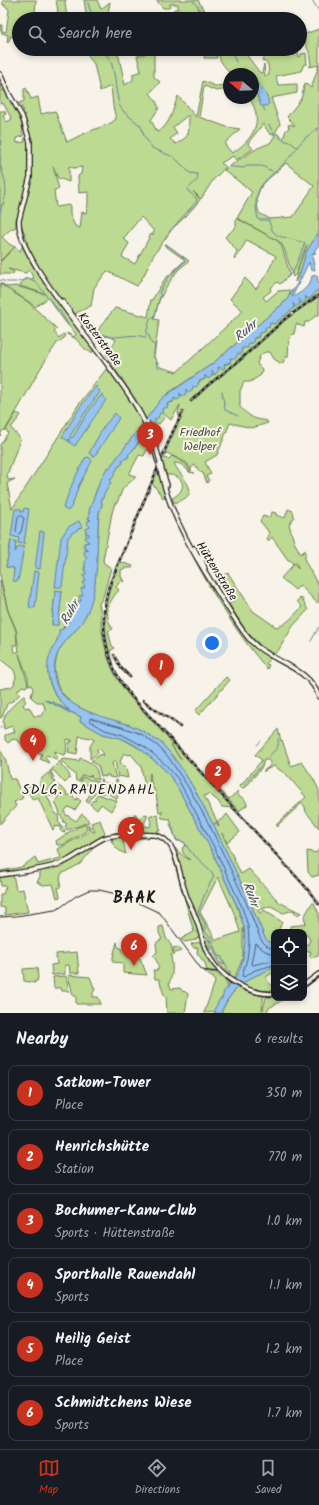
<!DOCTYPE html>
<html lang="en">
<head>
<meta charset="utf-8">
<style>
	:root { --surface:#171b24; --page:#20242c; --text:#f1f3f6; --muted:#9ea1a6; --line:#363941; --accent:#c8321e }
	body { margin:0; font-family:Kalam,sans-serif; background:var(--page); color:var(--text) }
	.controls { position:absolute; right:12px; bottom:12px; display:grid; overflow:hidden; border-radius:8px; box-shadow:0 2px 6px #0003 }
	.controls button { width:36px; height:36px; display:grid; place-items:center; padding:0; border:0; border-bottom:1px solid var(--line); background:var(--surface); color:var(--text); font:20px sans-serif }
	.compass { position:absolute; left:223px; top:68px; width:36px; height:36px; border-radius:50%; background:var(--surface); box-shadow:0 2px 6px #0003; rotate:289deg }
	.you { position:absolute; left:212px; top:643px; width:14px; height:14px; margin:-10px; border:3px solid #fff; border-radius:50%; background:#1a73e8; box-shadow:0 0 0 6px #1a73e833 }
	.badge { display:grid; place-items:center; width:26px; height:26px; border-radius:50%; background:var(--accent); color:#fff; font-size:13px; font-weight:700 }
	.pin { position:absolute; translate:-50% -33px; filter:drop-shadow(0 1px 2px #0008) }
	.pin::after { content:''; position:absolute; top:21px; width:14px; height:12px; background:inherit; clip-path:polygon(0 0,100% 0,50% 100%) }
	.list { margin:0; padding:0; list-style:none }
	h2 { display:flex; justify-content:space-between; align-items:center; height:52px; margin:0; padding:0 16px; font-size:17px }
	h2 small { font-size:13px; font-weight:400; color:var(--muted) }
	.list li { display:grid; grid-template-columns:26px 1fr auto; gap:12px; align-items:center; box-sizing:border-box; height:56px; margin:0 8px 8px; padding:0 8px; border:1px solid var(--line); border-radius:8px }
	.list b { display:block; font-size:15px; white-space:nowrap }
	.list p { margin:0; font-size:13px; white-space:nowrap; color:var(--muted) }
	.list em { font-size:13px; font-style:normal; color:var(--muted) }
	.icon { flex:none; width:22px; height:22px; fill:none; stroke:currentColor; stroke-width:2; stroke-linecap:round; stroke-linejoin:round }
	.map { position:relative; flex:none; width:319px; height:1013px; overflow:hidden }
	.search { position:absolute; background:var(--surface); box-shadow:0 2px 6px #0003; left:12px; right:12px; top:12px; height:44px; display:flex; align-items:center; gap:10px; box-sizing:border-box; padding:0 14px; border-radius:22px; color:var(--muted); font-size:15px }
	.sheet { height:436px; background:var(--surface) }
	nav { display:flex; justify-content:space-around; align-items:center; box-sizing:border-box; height:56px; border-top:1px solid var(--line); background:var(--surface); font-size:11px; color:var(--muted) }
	nav a { display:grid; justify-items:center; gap:2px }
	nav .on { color:var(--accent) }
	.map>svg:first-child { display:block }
	.green { fill:#bcda92; stroke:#6c7b57; fill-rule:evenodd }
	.water { fill:#96c3f0; stroke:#65809b }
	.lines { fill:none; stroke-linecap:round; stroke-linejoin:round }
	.shore { stroke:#4d5f71; stroke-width:1 }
	.stream { stroke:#65809b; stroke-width:1 }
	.primary-casing { stroke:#1c1c1c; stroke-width:6 }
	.primary { stroke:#f7f3e8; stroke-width:3.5 }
	.tram { stroke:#1c1c1c; stroke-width:1 }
	.rail-casing { stroke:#1c1c1c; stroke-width:2.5 }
	.rail { stroke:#f7f3e8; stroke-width:1; stroke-dasharray:3; stroke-linecap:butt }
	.primary-bridge-casing { stroke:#1c1c1c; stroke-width:6; stroke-linecap:butt }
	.primary-bridge { stroke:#f7f3e8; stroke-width:3.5 }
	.labels { text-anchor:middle; stroke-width:4; stroke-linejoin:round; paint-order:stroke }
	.street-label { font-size:12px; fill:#1c1c1c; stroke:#f7f3e8 }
	.park-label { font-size:12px; fill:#4c553f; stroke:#f7f3e8 }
	.water-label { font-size:13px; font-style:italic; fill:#475666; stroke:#f7f3e8 }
	.quarter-label { font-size:14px; letter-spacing:1px; fill:#1c1c1c; stroke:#f7f3e8 }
	.district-label { font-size:16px; font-weight:bold; letter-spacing:1px; fill:#1c1c1c; stroke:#f7f3e8 }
</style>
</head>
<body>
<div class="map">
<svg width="319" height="1013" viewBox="0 0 319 1013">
	<rect width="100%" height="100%" fill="#f7f3e8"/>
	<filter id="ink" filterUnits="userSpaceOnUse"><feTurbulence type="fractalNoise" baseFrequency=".025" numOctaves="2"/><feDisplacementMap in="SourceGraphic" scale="8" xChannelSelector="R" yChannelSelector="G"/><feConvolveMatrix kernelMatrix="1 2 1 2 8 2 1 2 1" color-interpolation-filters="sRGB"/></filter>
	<g filter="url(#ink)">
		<g class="green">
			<path d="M 3,0 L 36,0 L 35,13 L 29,12 L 29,19 L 19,19 L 19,36 L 11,36 L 8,43 L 7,42 L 8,35 L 2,33 L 0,30 L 0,25 L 2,25 L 2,31 L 6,32 L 9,10 L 7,7 L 5,7 L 5,5 L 3,5 Z"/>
			<path d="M 56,0 L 66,0 L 65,2 L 67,19 L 58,19 L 58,16 L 54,17 L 53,14 L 58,12 Z"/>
			<path d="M 84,0 L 97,0 L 101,9 L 110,2 L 107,19 L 87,19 Z"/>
			<path d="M 156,0 L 198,0 L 209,19 L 194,19 L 193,17 L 177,18 L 177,14 L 174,13 L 174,9 L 178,9 L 178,4 L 170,4 L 170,7 L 168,8 L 163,8 Z"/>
			<path d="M 319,29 L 319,216 L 318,220 L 319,217 L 319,232 L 306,252 L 301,271 L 295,282 L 299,265 L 307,245 L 301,259 L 297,273 L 293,277 L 284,248 L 280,242 L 237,218 L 252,192 L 224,170 L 240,159 L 258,148 L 270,143 L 277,133 L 283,139 L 286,130 L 289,128 L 288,125 L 292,124 L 293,126 L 295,125 L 287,117 L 301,99 L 305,83 L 311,88 L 319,65 L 309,67 L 311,65 L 309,52 L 302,35 ZM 286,163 L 314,186 L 293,217 L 270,219 L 259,213 C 251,185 270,180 286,163 Z"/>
			<path d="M 87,49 L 115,49 L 119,57 L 125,85 L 133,80 L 133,74 L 141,71 L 137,56 L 145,54 L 145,49 L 154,51 L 154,77 L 160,82 L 150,93 L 156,101 L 159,108 L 151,120 L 157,132 C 170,127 173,108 178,96 L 196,117 L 203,81 L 215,86 L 229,85 L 229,89 L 216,91 L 205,86 L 204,87 L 199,117 L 227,127 L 240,129 L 226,142 L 225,145 L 232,153 C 253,140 265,121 249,98 L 253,98 L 253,74 L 230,74 L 220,60 L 219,55 L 216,56 L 217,58 L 204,58 L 206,49 L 244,49 L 248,57 L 260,73 L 262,73 L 264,64 L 265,76 L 269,75 L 268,64 L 262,60 L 268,53 L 262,49 L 291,49 L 293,56 L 298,53 L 299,57 L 301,56 L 301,54 L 306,53 L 307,65 L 304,64 L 301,71 L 276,76 L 278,85 L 297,84 L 297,93 L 271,98 L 280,124 L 274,135 L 270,134 L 263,124 L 248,143 L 253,149 L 236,160 L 233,156 L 221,163 L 226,167 L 213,180 L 201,199 L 193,191 L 200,200 L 186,216 L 172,229 L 153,256 L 144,275 L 137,286 L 107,271 L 94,288 L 91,306 L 78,312 L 70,318 L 95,351 L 92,351 L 92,353 L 86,350 L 76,339 L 67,334 L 67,333 L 74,337 L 76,334 L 66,323 L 48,298 L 35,307 C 23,296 11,293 0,283 L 8,287 L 15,286 L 45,294 L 20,286 L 23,280 L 27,278 L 31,279 L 34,278 L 29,270 L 26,273 L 8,269 L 14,272 L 13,274 L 0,274 L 0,262 L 15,247 L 20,251 L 24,243 L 28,243 L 21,224 L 21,218 L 32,178 L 18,218 L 16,218 L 16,227 L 11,229 L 2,237 L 9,244 L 15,247 L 0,261 L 0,111 L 5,111 L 6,114 L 3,116 L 7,122 L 12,119 L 3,103 L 0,104 L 0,82 L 2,90 L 6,92 L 22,123 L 23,136 L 16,138 L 17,143 L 25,142 L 24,139 L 28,139 L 22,112 L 24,111 L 19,103 L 24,101 L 24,89 L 26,88 L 31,99 L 38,97 L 41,114 L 55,111 L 67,142 L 83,134 L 111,123 L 116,119 L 113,106 L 111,86 L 100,91 L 94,64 L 88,56 ZM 187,116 L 189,116 C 188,133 192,135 176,144 L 170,139 L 177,133 L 173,127 ZM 53,166 L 58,178 L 69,182 L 69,166 L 73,168 L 82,167 L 81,174 L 78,176 L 79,193 L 88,192 L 88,204 L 86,213 L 82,212 L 80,228 L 75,226 L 70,215 L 70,205 L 56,207 L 54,190 L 59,189 ZM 141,217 L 154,231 L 153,235 L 151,234 L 135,264 L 122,257 L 129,243 L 123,239 Z"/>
			<path d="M 236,218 L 278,241 L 282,247 L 290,275 L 280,284 L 277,282 L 270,289 L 271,291 L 263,297 L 266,301 L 278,291 L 290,290 L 289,296 L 292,290 L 293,291 L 286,301 L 212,364 L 167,394 L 146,419 L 136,400 L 108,359 L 115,363 L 106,355 L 116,340 L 111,337 L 97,333 L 100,327 L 115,308 L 148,317 L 151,299 L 152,300 L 164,280 L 185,260 L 164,245 L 166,244 L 189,261 L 178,270 L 166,287 L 159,301 L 154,319 L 159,320 L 154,357 L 160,367 L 177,372 L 243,311 L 230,299 L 245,278 L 256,289 L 266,275 L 276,256 L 247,240 L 235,260 L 234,259 L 237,251 L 225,237 L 236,227 Z"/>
			<path d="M 0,284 L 28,302 L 57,329 L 54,332 L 59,338 L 63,334 L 65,335 L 63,339 L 57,343 L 40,369 L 19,407 L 5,430 L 2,431 L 0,436 Z"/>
			<path d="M 319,290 L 319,294 C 278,321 245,356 207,386 L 208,386 L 242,359 L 285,320 L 319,296 L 319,315 L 315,316 L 309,322 L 305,322 L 304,327 L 296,324 L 294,334 L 292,334 L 289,340 L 288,357 L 285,357 L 283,363 L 279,364 L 279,362 L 274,359 L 270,352 C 261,351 259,357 257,364 L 262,369 L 261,375 L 250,382 L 244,382 L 240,391 L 240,407 C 244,411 251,418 257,419 C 260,420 263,420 267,421 L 268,423 L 252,428 L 230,423 L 217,455 L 205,462 L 211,474 L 206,476 L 209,480 L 207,483 L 203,473 L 200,472 L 195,465 L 191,468 L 191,471 L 187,463 L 165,452 L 183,413 L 182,412 L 179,416 L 178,413 L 180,405 L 171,420 L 164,414 L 163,415 L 165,417 L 159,424 L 156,423 L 151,429 L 151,424 L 162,409 L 168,406 L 167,404 L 173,402 L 174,398 L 180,397 L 180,393 L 182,396 L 187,388 L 188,393 C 192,390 191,389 193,386 C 196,382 201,381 205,379 L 205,375 L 212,376 L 211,372 L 213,371 L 214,375 L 218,367 L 230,363 L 230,358 L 241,352 C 243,347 246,343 253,343 L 254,338 L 258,338 L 259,333 L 266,327 L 269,328 L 270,323 L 274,324 L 293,308 L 293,304 L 295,306 L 299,299 L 301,303 L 305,295 L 307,299 L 315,292 Z"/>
			<path d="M 107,368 L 132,402 L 143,423 L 100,481 L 94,497 L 95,498 L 91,513 L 88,518 L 92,520 L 89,524 L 91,527 L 86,530 L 86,534 L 88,532 L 90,535 L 87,540 L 90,542 L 84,543 L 84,548 L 86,547 L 89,550 L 87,556 L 88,557 L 84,569 L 86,573 C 84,577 86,581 84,585 L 85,588 L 84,595 L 80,597 L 81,601 L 77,602 C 77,609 71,616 68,624 L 64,626 L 63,629 L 60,632 L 60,636 C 57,638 57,641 56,644 C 42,672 47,690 70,711 L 52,702 L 55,705 L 81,717 L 80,721 L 103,734 L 121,738 L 142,750 L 164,769 L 174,781 L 211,849 L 238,909 L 244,927 L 245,937 L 243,928 L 243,958 L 234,979 L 221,966 L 206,943 L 206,940 L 209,940 C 210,950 215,964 226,965 C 213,956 216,952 209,938 L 204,937 L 186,893 L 173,848 L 162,837 C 172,843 179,855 190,860 L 183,853 L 182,848 L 186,845 L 184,842 L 176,840 L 170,819 L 162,818 L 161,814 L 163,811 L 159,812 L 156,795 L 151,782 L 150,773 L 149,777 L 150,782 L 148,783 L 148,790 L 146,791 L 141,766 L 131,754 L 129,755 L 124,753 L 120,762 L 126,768 L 128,778 L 119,776 L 118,778 L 115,761 L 112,763 L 116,778 L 109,777 L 109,775 L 106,775 L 106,777 L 101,776 L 98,766 L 91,761 L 101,754 L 103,756 L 104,754 L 99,748 L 97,749 L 98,753 L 90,759 L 90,746 L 94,740 L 91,738 L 79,736 L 77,754 L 68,752 L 70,741 L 72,742 L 72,740 L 67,739 L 66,754 L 63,755 L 55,751 L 54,754 L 58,757 L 56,759 L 47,755 L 45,757 L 49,763 L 40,759 L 42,754 L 35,752 L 28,746 L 26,748 L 17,740 L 13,739 L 8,743 L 5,740 L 5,735 L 15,732 L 12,726 L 4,729 C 0,712 15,705 24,695 L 25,695 L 24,699 L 26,701 L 23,705 L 26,708 L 29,707 L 34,716 L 41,716 L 45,709 L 43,702 L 37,702 L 31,697 L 33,688 L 31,685 L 28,685 L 28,678 L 19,654 L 28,684 L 26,687 L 22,686 L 17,692 L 20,694 L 14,700 L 7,704 L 2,717 L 0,718 L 0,689 L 11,687 L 15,683 L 14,683 L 16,677 L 14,670 L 0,659 L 0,580 L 8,611 L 16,631 L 17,645 L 13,645 L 14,652 L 19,652 L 16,629 L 8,611 L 0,575 L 0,445 L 8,433 L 6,430 L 16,413 L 21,415 L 11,428 L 19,437 L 20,440 L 7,475 L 8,480 L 15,479 L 7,483 L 12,509 L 79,404 ZM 11,540 L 15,541 L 15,552 L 19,546 L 13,581 L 14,568 L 6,567 ZM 55,591 L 62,591 L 58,625 L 52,624 ZM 218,877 L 235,915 L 240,932 L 216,940 L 200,912 Z"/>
			<path d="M 147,432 L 152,448 L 146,451 L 144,456 L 139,455 L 129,474 L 135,476 L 135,478 L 123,488 L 117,503 L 115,503 L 112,513 L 103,560 L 104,563 L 111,568 L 103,597 L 99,604 C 101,611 101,616 101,623 C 103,641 107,660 116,676 C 125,694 141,709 155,724 C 161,730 169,738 172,746 L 181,760 L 172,746 L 173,744 L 164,733 L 237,812 L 232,808 L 222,807 L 218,801 L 209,794 L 204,796 L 217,821 L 216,821 L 219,827 L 217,822 L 224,818 L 227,814 L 240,832 L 227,843 L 222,833 L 241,874 L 249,869 L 279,902 L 301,913 L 297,915 L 295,913 L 294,910 L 283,913 L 271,906 L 258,910 L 260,913 L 264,910 L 282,922 L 278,932 L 274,932 L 274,945 L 270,943 L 265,938 L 249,900 L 213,824 L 193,787 L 172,755 L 160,743 L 143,731 L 123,723 L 97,716 L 74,705 L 61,692 L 57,684 L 54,669 L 58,652 L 63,644 L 74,632 L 86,615 L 93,591 L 95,582 L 99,513 L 102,504 L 101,499 L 103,498 L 103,494 L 111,482 L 110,479 L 118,467 L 123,463 L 122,460 L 129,456 L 127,455 C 135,449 141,440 147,432 Z"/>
			<path d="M 164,452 L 166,453 L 164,458 L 169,459 L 172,456 L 186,464 L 190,472 L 195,473 L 189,472 C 184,466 181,463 174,463 C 180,478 206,494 174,503 L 172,498 C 188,491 185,474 167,475 C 161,469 161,460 164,452 Z"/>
			<path d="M 158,468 L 166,497 L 163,498 L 152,483 Z"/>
			<path d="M 288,509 L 293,511 L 294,518 L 289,524 L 294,542 L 301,554 L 305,550 L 305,561 L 319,587 L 319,601 L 317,603 L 300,585 L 295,590 L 281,578 L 293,565 L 295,565 L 298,569 L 296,563 L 293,564 L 290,560 L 288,560 L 272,537 L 268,541 L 267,538 L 269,535 L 268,531 L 260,521 L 263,516 L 269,518 L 272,512 L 276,513 L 276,515 L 285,518 Z"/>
			<path d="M 194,558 L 248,640 L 255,647 L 270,658 L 266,664 L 269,665 L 267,669 C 239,636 214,597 194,558 Z"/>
			<path d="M 120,562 L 133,566 L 132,568 L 125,568 L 121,570 L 121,576 L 124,582 L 121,580 L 116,587 L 119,590 C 108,602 103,615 113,629 L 108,631 L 112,646 L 115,648 L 110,651 L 114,665 C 99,628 104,597 120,562 Z"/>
			<path d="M 228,573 L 253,611 L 276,627 C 286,626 295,614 302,607 L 297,601 L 301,597 L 308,610 L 293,626 L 278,651 L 274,654 L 262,647 L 246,631 L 229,604 L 234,601 L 228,593 L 224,595 L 215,581 Z"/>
			<path d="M 226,677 L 230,680 L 199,715 L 195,711 Z"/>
			<path d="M 278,729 L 281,741 L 282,740 L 291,766 L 302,762 L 314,780 L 319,790 L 319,828 L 306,812 L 305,807 L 302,803 L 279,824 L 278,827 L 276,825 L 306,797 L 287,775 L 274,766 L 264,771 L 263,771 L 270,766 L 270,762 L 268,760 L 264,760 L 262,767 L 246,787 L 242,788 L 239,787 L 240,784 L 241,785 L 262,760 L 255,755 Z"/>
			<path d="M 0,749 L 6,761 L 10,779 L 15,779 L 23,798 L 14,802 L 16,806 L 0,824 Z"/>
			<path d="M 80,758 C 92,762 99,768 98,780 L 92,778 L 91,775 L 89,777 L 82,775 L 80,781 L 76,781 L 75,774 L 68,769 L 63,762 L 61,760 L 64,759 L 79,761 Z"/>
			<path d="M 60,761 L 62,764 L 61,765 C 64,769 69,771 70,778 L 65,783 L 53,770 L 51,772 L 54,778 L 49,772 Z"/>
			<path d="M 202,771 L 229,799 L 238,791 L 238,795 C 242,798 246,798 247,805 L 239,811 Z"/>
			<path d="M 48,773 L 55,782 L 46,792 L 49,801 L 50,801 L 52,808 L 55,810 L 54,811 L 55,814 L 57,814 L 59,820 L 58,821 L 65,831 L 63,833 L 60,830 L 61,827 L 59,826 L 58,827 L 55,826 L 53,830 L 38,798 L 33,800 L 26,788 L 32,785 L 34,788 L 40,785 L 40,780 Z"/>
			<path d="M 83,777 L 98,782 L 96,791 L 88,803 L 86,801 L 93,789 L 89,787 L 89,785 L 82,785 L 81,782 Z"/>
			<path d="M 101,778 L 102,782 L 115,785 L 116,780 L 117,780 L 119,784 L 116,784 L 116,787 L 119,788 L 117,799 L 107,793 L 98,793 Z"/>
			<path d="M 57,785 L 67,792 L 66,794 L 69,796 L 70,794 L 74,796 L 73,798 L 76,800 L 77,798 L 81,801 L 75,810 L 68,807 L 65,811 L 65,814 L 76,821 L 82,814 L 86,817 L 89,822 L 67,830 L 65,826 L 67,825 L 66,823 L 63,822 L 64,820 L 59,814 L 60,813 L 55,802 L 59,794 L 57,792 L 51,797 L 49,793 Z"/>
			<path d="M 98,794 L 117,801 L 111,811 L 101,804 L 97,810 L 90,804 L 93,800 L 94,801 L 96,799 L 94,798 Z"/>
			<path d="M 134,814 L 136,814 L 137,818 L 141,817 L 145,814 L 148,815 L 144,824 L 145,826 L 150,827 L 151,821 L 150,820 L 150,816 L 158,815 L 160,831 L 158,830 L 157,833 L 160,834 L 160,836 L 114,834 L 114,833 L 121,832 L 122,828 L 133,826 Z"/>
			<path d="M 100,820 L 105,834 L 104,836 L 69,859 L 54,864 L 0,874 L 0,871 L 22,867 L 35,857 L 38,864 L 61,858 L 58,849 L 85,834 L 89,831 L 88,824 L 93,832 L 95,832 L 91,823 Z"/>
			<path d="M 86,824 L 87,829 L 85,832 L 63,845 L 57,845 L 56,841 L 72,830 L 73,831 L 76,828 Z"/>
			<path d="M 132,836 L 156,837 L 125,840 L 123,842 L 126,854 C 120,852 113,847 111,839 L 113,841 L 112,838 L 115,837 Z"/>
			<path d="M 165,841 L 171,849 L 195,917 L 200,936 L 195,940 L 185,942 L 181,939 L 194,932 L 171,851 Z"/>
			<path d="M 91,848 L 92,850 L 80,864 L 61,874 L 60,880 L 61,880 L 60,887 L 58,888 L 60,897 L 57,898 L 53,884 L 43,885 L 37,882 L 40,877 L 40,869 L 51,867 Z"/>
			<path d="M 319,849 L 319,875 L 312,877 L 308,872 L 307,851 L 316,853 Z"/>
			<path d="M 13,874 L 16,890 L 23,889 L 28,912 L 5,915 L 5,908 L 0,907 L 0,894 L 3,894 L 6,886 L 1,886 L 0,876 Z"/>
			<path d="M 312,903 L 314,903 L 319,914 L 319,951 L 318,956 L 311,958 L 309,955 L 311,953 L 310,951 L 304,952 L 304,946 L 308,944 L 310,940 L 307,935 L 304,935 L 304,932 L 287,932 L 290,930 L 290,926 L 300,925 L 306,923 L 304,917 Z"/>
			<path d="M 163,926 L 166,938 L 171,945 L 173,953 L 174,952 L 173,948 L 178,947 L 181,951 L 171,955 C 172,964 174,974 169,983 L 171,989 L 180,988 L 183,992 L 184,991 L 188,994 L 185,1013 L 167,1013 L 166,996 L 164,995 L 159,979 L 155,979 L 153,970 L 158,970 C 159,965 157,960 153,956 L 157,952 L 156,943 L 162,939 L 159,933 L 159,927 Z"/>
			<path d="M 117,942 L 118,947 L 121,948 L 123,953 L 127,952 L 128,956 L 128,958 L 140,958 L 147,975 L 123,973 L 123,963 L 113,962 L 113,957 Z"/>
			<path d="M 200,942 L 203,943 L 219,972 L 207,971 L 205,963 L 197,953 L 198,947 L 194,948 L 191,944 Z"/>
			<path d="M 77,952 L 79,973 L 70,973 L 69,965 L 65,965 L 65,974 L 52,975 L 51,965 L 57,964 L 56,954 Z"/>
			<path d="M 37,968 L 38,978 L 37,981 L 35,981 L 35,983 L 24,981 L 23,969 Z"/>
			<path d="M 274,968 L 274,972 L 266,977 L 268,982 L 274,987 L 274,991 L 264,991 L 262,1010 L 263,1010 L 266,997 L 286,998 L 269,1008 L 266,1013 L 221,1013 C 232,987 248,977 274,968 Z"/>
			<path d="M 204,971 L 216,973 L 230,984 L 222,1000 L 220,999 L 216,1012 L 204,1013 L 215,982 L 213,977 L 211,977 Z"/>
			<path d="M 69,975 L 90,977 L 95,990 L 93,992 L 93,997 L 98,997 L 101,1004 L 76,1004 L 76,996 L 73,996 L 70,982 L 69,981 Z"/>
			<path d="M 66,976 L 69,991 L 62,991 L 61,988 L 54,988 L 53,977 Z"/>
		</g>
		<g class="water">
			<path d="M 258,84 C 263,90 268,96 269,104 L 266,106 L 261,106 L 254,87 L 254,85 Z"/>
			<path d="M 319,232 L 319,245 L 315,250 L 315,254 L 314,252 L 312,256 L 315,270 L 311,270 L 309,262 L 292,297 C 300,294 311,286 312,276 L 317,275 L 318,282 L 319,282 L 319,290 L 315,292 L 313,296 L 308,299 L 305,296 L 306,300 L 301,304 L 299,299 L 300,304 L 295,307 L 293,303 L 294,308 L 274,324 L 270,323 L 269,328 L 266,327 L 264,329 L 266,329 L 265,332 L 259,333 L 259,336 L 254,338 L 253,343 L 249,343 L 248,348 L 242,348 L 241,354 L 237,354 L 237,357 L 235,359 L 230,358 L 231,362 L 224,364 L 225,368 L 223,369 L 218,367 L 219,370 L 215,375 L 212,371 L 212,376 L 208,379 L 205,375 L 205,379 L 199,381 L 198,385 L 196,387 L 193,386 L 192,391 L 188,393 L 186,389 L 186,394 L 182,396 L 180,393 L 180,398 L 177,400 L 174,398 L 174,401 L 167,404 L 168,407 L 162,409 L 163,413 L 160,413 L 158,418 L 154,419 L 156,421 C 145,427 138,447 128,455 L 129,457 L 122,460 L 123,463 L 118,467 L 112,479 L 110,479 L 111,482 L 105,493 L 104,493 L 103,498 L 101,499 L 102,504 L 99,513 C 96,544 100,588 86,615 C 76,635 56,643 54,668 C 51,708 103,716 130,725 C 140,729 148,734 156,740 C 158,741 160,741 162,742 C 163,744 163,746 165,747 C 185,769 199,798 213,824 L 216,823 L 214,825 L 249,900 L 265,938 L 270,943 L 274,945 L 274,968 C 249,977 231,987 221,1013 L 214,1013 L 216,1012 L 214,1010 L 220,999 L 222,999 L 224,991 L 235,979 L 240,969 L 243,958 L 245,942 L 244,927 L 238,908 L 211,849 L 174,781 L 164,769 L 142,750 L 133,744 L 121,738 L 103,734 L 80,721 L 81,717 L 71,712 L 70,713 C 61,709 54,703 44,700 L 53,702 L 67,710 L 70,711 C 52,695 41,673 52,650 C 55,643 60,637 59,630 L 63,629 L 65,625 L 68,624 C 70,615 77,609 78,601 L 81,601 L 79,596 L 83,595 L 81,590 L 81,588 L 85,588 L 83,583 L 86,581 L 83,575 L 85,575 L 86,573 L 84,568 L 85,568 L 85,560 L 88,557 L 85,557 L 84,551 L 89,550 L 86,548 L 84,549 L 84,543 L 89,542 L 86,540 L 85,537 L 90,535 L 88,533 L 86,535 L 86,529 L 90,527 L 87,523 L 88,521 L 91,520 L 88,519 L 90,516 L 88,514 L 90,513 L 89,512 L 90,506 L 92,506 L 91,505 L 100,481 L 107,468 L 109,468 L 162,398 L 212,364 L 286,301 L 297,284 L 306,252 Z"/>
			<path d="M 96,386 L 100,392 L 86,411 L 70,436 L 70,438 L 73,437 L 88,412 L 102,394 L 106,400 L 75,446 L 69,442 L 69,439 L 68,441 L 62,437 L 80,407 Z"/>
			<path d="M 115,413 L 119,418 L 94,457 L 89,453 L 104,426 Z"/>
			<path d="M 88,457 L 90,458 L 92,461 L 79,485 L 72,506 L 68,511 L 63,508 L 73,482 L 85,458 Z"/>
			<path d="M 24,508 L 29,509 L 24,544 L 18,543 L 19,538 L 11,536 L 15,509 L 21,509 L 21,511 L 23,512 Z"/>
			<path d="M 79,521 L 82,527 L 72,533 L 68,538 L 62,587 L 55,587 L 61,538 L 68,527 Z"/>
			<path d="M 40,531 L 44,532 L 40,569 L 35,568 Z"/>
			<path d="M 11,540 L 16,541 L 15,552 L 19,546 L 24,547 L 18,581 L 13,581 L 14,568 L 6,567 Z"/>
			<path d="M 34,571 L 39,572 L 35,608 L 29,607 Z"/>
			<path d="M 55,590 L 62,591 L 58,625 L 52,625 Z"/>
		</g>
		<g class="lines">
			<g class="shore">
				<path d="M 20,515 L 24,518 L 21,532 L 19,534 L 16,531 L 18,517 Z"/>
				<path d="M 274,949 L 268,947 L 261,940 L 246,902 L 210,826 L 190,790 L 169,758 L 158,746 L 141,734 L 122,727 L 90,718 L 90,721 L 105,730 L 123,735 L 145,747 L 166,765 L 178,779 L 214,847 L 242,907 L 248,926 L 249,942 L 247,959 L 242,976 L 244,977 L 255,970 L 274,965"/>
				<path d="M 274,954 L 265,951 L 255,943 L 251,964 L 253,965 L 274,960"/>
			</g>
			<g class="stream">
				<path d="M 87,0 L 93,19"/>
				<path d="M 192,0 C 198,7 204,12 208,19"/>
				<path d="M 312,0 L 319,11"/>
				<path d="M 198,8 L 203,19"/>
				<path d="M 102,49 L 111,61 L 115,78 L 116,89 L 119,105 L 124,112 L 141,126 L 144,136 L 152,148 L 171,156"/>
				<path d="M 224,49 L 229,52 L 233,49"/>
				<path d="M 230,49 L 236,62"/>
				<path d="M 263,107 L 265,111"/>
				<path d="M 269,125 L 273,132"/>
				<path d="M 315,130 L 319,128"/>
				<path d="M 273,133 L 275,133"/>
				<path d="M 278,136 L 281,139"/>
				<path d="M 282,139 L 289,142"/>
				<path d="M 0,140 L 1,142 L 0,145"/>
				<path d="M 290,142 L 297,147"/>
				<path d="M 0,147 L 0,149"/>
				<path d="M 297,147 L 305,138 L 315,131"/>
				<path d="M 0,156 L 0,159"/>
				<path d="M 173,156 L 190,173 L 197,174 L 198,179 L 190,187"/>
				<path d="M 289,158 L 296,149"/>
				<path d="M 0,160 L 0,161"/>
				<path d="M 0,164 L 5,181 L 6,193 L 3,205"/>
				<path d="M 230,166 L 232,167"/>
				<path d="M 262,166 L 272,171"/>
				<path d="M 233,167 L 244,168 L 246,166 L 261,166"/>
				<path d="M 0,213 L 2,204"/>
				<path d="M 269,220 L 260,220 L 258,219 C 250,184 268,181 288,159"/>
				<path d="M 269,221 C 271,229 273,235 282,237"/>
				<path d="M 169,232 L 197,201 L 196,198 L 188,191 L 188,189"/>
				<path d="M 283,237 L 305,243 L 294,270 L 291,274"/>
				<path d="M 166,244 L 186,259"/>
				<path d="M 28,279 L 35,281 L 45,293"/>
				<path d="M 0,280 L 7,282 L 16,282"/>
				<path d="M 283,281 L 290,274"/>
				<path d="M 18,282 L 27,279"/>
				<path d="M 45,294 L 61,313 L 69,326"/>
				<path d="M 158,303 L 161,295 L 159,293 L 168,278 L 185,261"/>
				<path d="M 98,334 L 100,335"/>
				<path d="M 146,334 L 150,319 L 150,318 L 154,318 L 158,304"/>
				<path d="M 90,335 L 96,334"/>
				<path d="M 101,335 C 115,341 129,332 145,337"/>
				<path d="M 146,336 L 149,335 L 151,343 L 155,345 L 154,351"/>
				<path d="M 154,352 L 152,356 L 156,360 L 157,367 L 159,368"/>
				<path d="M 222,391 L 225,410 L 238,416"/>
				<path d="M 311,641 L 319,627"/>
				<path d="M 0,728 L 2,727"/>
				<path d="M 257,745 L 261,741"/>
				<path d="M 266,759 C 271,753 281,748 278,739"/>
				<path d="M 0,765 L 2,760"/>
				<path d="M 245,784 L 262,765"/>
				<path d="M 170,824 L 177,841"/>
				<path d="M 178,841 L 184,842 L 191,852 L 210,870"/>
				<path d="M 211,871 L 214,876 L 206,891 L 198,912 L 205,924 L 205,933 L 213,938 L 213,945 C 216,948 215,952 218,956 L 222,957 L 222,959 L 230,972 L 230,976"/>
				<path d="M 227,989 L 227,981 L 228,979"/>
			</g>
			<defs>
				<g id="primary">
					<path d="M 0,74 L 9,94 L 22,116 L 30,142 L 30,177 L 19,220 C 18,236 29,254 37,268 C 57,300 81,330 104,360 C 121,383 138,405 149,432"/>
					<path d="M 62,301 L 80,325"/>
					<path d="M 152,442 L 158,462"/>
					<path d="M 161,473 C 172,521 198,561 224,602 C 233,615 241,631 252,642 C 272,663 309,666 319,697"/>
					<path d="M 163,473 L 167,485"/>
					<path d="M 194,548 L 200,560"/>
					<path d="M 202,554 L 202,560 L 205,568"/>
					<path d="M 0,875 C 20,872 43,870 62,863 C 77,857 89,845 104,838 C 113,834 145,834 155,835 C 161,836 166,840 170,845 C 178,856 180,878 185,891 C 187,900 192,907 195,916 C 199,925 201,935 204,945 C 214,974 244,994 274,994"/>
					<path d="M 304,985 L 319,974"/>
				</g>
			</defs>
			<use href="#primary" class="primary-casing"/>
			<use href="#primary" class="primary"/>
			<g class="tram">
				<path d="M 0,917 L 16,916 L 55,910 L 61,907 L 76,896 L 89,890 L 99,890 L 121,895 L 160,913 L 202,970 L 218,972 L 231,984 L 248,992 L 260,995 L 274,996"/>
				<path d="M 304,987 L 319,976"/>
			</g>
			<defs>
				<g id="rail">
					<path d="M 191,401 L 207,386 L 240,360 L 286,318 L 319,295"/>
					<path d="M 183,412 L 172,433 L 109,586 C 97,625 106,666 132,697 L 304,885 L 319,904"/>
					<path d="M 114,655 L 121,668 L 130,677"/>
					<path d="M 143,700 C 154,711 168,716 180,727"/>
				</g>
			</defs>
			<use href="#rail" class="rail-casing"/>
			<use href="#rail" class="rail"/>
			<defs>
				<g id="primary-bridge">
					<path d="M 147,422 L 156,447 L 163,473"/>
					<path d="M 159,465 L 161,473"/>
				</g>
			</defs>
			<use href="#primary-bridge" class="primary-bridge-casing"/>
			<use href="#primary-bridge" class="primary-bridge"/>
		</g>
	</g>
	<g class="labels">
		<g class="street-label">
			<text transform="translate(100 339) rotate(53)" y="4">Kosterstraße</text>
			<text transform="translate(217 571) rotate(58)" y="4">Hüttenstraße</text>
		</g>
		<g class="park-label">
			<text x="200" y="436">Friedhof<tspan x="200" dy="14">Welper</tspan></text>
		</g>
		<g class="water-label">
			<text transform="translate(245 330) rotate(-40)" y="5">Ruhr</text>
			<text transform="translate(69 612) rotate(-60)" y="5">Ruhr</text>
			<text transform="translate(252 894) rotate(70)" y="5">Ruhr</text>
		</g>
		<g class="quarter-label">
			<text x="89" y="794">SDLG. RAUENDAHL</text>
		</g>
		<g class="district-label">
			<text x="135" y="903">BAAK</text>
		</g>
	</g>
</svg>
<div class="controls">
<button><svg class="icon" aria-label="locate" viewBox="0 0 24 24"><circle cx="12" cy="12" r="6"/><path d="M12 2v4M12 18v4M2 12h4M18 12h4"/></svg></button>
<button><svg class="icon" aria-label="layers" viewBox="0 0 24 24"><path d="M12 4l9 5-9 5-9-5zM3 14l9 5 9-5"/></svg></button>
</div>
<svg class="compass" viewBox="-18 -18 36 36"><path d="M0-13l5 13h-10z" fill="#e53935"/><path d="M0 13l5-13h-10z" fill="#9ea1a6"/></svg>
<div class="you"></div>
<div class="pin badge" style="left:161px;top:686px">1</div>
<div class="pin badge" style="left:218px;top:792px">2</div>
<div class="pin badge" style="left:150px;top:455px">3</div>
<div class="pin badge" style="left:33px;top:761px">4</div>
<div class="pin badge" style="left:131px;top:850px">5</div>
<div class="pin badge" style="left:134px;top:966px">6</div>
<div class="search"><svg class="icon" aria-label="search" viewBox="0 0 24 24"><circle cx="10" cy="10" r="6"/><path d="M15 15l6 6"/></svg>Search here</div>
</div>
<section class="sheet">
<h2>Nearby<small>6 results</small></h2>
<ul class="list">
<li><span class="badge">1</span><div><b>Satkom-Tower</b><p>Place</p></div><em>350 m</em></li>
<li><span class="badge">2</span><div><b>Henrichshütte</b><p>Station</p></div><em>770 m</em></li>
<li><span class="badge">3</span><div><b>Bochumer-Kanu-Club</b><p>Sports · Hüttenstraße</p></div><em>1.0 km</em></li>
<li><span class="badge">4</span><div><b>Sporthalle Rauendahl</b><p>Sports</p></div><em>1.1 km</em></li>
<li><span class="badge">5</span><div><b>Heilig Geist</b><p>Place</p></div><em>1.2 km</em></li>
<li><span class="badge">6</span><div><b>Schmidtchens Wiese</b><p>Sports</p></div><em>1.7 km</em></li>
</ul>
</section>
<nav>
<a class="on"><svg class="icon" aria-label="map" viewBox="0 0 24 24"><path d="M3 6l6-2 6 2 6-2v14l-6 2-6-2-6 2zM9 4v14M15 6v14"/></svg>Map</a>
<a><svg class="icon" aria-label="directions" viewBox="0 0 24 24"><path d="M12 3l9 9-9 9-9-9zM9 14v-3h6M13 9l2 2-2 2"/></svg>Directions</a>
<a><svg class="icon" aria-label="saved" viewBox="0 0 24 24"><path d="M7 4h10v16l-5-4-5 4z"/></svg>Saved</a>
</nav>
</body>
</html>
